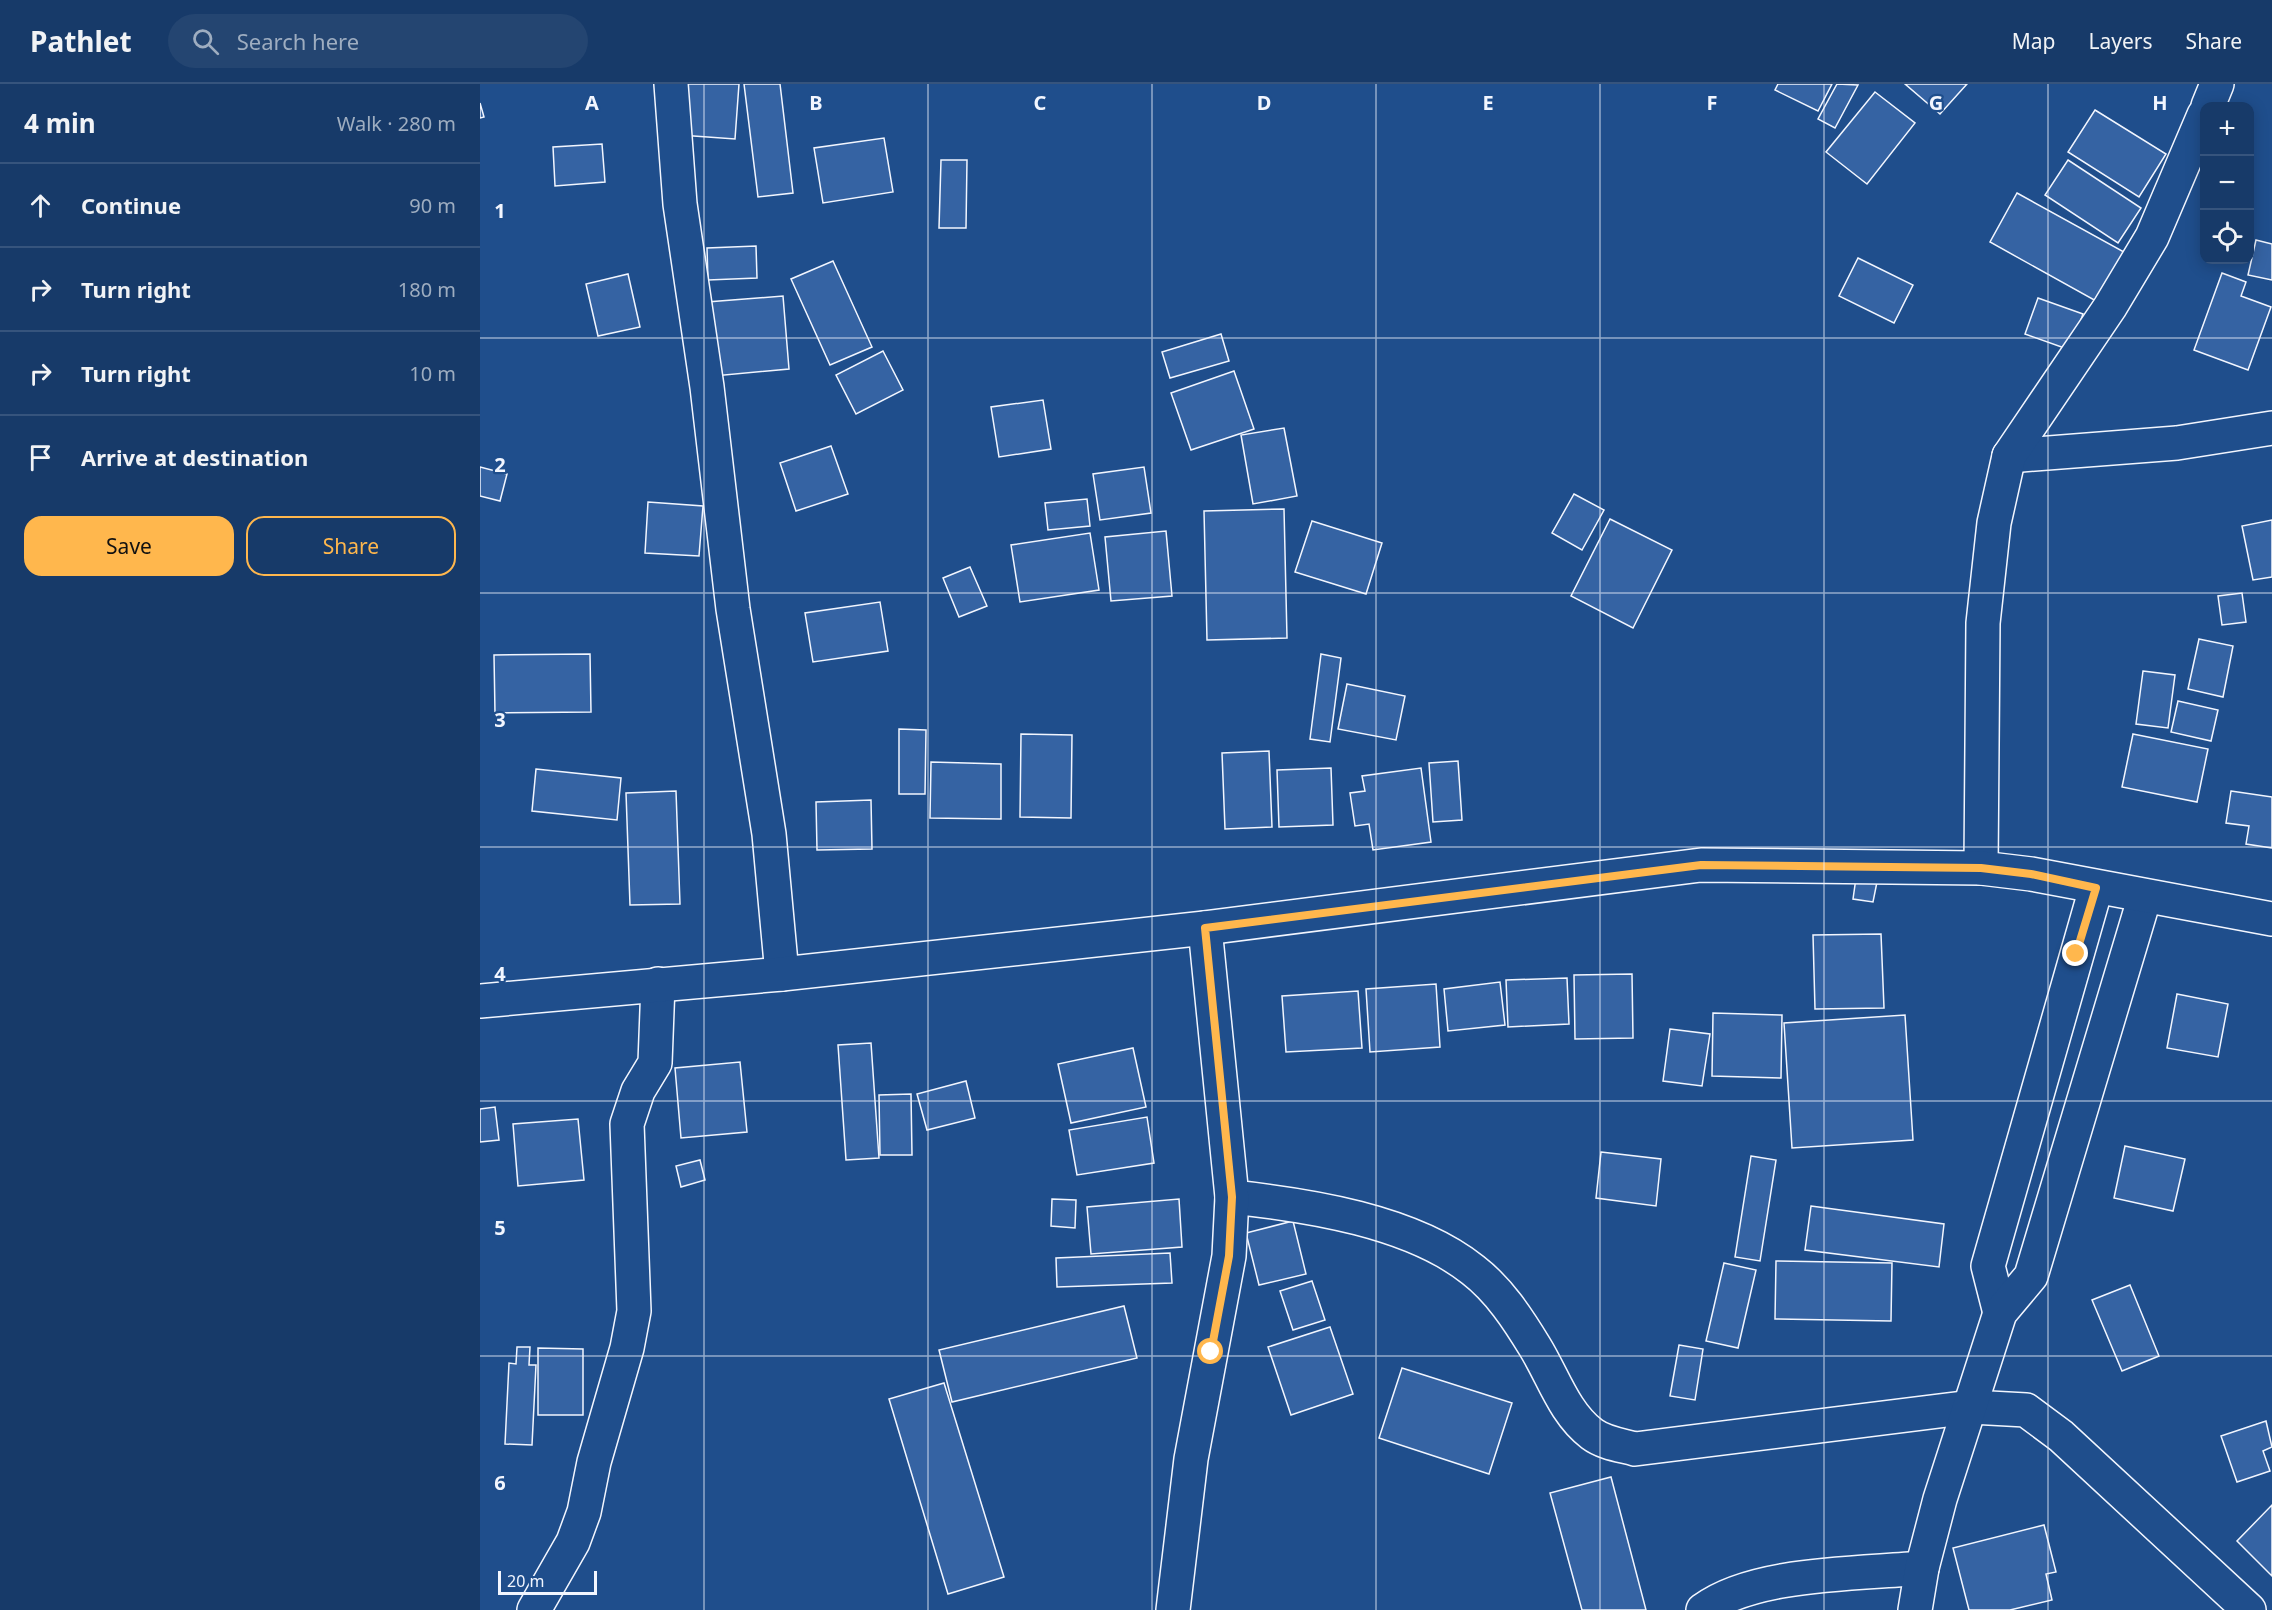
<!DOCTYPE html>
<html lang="en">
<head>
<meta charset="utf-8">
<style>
	:root { --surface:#173a69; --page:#244571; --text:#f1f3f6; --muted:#9eadc0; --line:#36547d; --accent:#ffb74d }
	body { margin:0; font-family:"Noto Sans",sans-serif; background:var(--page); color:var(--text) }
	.controls { position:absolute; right:18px; top:18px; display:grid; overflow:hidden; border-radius:12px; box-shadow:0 3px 15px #0003 }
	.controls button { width:54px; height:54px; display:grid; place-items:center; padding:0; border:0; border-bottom:2px solid var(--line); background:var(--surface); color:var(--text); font:30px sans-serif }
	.scale { position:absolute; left:18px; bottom:15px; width:99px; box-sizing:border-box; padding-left:6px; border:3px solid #f2f6ff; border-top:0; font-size:16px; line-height:21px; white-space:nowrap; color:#f2f6ff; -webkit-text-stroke:4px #1f4e8c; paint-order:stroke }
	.stop { position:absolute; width:18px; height:18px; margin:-14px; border:4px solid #ffb74d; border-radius:50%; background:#fff }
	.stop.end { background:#ffb74d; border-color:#fff; box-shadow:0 2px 6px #0008 }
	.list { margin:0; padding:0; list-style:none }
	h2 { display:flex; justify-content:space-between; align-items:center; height:78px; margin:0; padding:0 24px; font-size:26px }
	h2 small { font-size:20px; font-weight:400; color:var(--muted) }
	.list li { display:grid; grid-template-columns:39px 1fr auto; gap:18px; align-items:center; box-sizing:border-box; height:84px; padding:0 24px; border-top:2px solid var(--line) }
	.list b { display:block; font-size:22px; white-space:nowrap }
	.list em { font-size:20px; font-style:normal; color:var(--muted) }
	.actions { display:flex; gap:12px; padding:18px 24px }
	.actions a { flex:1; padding:14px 0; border:2px solid var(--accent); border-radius:18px; text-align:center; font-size:21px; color:var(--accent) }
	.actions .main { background:var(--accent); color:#111 }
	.icon { flex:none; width:33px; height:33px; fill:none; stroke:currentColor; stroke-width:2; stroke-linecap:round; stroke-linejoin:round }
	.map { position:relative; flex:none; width:1792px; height:1526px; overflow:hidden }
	header { display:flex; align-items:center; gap:36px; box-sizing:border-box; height:84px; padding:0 30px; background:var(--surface); border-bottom:2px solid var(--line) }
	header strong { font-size:28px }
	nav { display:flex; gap:33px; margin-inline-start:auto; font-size:21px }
	.search { width:420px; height:54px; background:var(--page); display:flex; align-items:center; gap:15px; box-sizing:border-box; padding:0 21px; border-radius:33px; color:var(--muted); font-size:22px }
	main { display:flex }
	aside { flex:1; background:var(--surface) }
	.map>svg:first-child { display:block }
	.building { fill:#3563a3; stroke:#f2f6ff; stroke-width:1.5 }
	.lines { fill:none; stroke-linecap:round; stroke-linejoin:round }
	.minor-casing { stroke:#f2f6ff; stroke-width:36 }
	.major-casing { stroke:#f2f6ff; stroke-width:36 }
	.minor { stroke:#1f4e8c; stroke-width:33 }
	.major { stroke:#1f4e8c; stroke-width:33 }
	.route { stroke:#ffb74d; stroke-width:8 }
	.grid { fill:none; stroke:#f2f6ff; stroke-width:1.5; stroke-opacity:0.55 }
	.grid-label { font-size:20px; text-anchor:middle; font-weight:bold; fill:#f2f6ff; stroke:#1f4e8c; stroke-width:4.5; stroke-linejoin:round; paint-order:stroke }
</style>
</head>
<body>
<header>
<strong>Pathlet</strong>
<div class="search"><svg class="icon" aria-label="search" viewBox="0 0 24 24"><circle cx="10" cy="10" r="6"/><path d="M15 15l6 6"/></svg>Search here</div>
<nav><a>Map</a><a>Layers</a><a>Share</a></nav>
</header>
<main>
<aside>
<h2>4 min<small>Walk · 280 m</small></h2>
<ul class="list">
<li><svg class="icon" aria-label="ahead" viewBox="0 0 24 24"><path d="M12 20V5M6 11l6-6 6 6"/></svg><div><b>Continue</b></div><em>90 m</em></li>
<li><svg class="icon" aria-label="right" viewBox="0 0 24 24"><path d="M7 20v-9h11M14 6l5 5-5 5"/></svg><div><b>Turn right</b></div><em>180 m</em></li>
<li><svg class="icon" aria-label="right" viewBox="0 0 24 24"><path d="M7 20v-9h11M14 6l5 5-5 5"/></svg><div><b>Turn right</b></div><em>10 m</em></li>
<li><svg class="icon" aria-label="arrive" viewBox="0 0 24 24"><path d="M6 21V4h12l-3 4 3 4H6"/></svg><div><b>Arrive at destination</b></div></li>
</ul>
<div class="actions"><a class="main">Save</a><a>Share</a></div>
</aside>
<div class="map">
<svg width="1792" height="1526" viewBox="0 0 1792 1526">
	<rect width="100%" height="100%" fill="#1f4e8c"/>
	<g class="building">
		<path d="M 204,0 L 259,0 L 255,55 L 200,51 Z"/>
		<path d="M 264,0 L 300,0 L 313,109 L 278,113 Z"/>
		<path d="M 1298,0 L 1352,0 L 1338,27 L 1295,6 Z"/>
		<path d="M 1357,0 L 1378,1 L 1355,44 L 1338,35 Z"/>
		<path d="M 1425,0 L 1487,0 L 1460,30 Z"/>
		<path d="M 1395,8 L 1435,39 L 1387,100 L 1346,68 Z"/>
		<path d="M 0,19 L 4,33 L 0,34 Z"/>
		<path d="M 1615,26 L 1686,70 L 1659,113 L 1588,68 Z"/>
		<path d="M 404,54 L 413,108 L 343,119 L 334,64 Z"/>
		<path d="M 122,60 L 125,98 L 75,102 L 73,63 Z"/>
		<path d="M 461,76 L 487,76 L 486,144 L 459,144 Z"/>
		<path d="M 1588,76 L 1661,124 L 1638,159 L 1565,111 Z"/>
		<path d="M 1537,109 L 1644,168 L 1616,217 L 1510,158 Z"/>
		<path d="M 1776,156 L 1792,160 L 1792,196 L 1768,191 Z"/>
		<path d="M 276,162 L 277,194 L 228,196 L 227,164 Z"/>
		<path d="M 1378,174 L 1433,201 L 1414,239 L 1359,212 Z"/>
		<path d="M 353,177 L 392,263 L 350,281 L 311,195 Z"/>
		<path d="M 1742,189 L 1766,198 L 1761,212 L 1791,223 L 1768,286 L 1714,266 Z"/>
		<path d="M 148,190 L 160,243 L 118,252 L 106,200 Z"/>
		<path d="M 303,212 L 309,285 L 234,292 L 227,218 Z"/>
		<path d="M 1558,214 L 1603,230 L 1590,266 L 1545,250 Z"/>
		<path d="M 741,250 L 749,277 L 690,294 L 682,268 Z"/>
		<path d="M 403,267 L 423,306 L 376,330 L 356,291 Z"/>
		<path d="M 754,287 L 774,345 L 711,366 L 691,309 Z"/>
		<path d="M 563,316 L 571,365 L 519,373 L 511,323 Z"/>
		<path d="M 804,344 L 817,412 L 773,420 L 761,351 Z"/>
		<path d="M 351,362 L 368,410 L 316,427 L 300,379 Z"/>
		<path d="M 0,383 L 27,390 L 20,417 L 0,412 Z"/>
		<path d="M 664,383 L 671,429 L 620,436 L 613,390 Z"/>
		<path d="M 1094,410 L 1124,426 L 1102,466 L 1072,449 Z"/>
		<path d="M 607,415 L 610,442 L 568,446 L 565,419 Z"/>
		<path d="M 168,418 L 223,422 L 219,472 L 165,469 Z"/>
		<path d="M 804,425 L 807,554 L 727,556 L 724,427 Z"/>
		<path d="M 1130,435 L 1192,466 L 1153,544 L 1091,512 Z"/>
		<path d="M 1792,436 L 1792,493 L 1773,496 L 1762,442 Z"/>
		<path d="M 832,437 L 902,459 L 886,510 L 815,488 Z"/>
		<path d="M 686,447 L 692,512 L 631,517 L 625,453 Z"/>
		<path d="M 610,449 L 619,506 L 540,518 L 531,461 Z"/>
		<path d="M 490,483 L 507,522 L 479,533 L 463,494 Z"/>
		<path d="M 1762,509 L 1766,538 L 1742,541 L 1738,512 Z"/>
		<path d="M 400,518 L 408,567 L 333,578 L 325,529 Z"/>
		<path d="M 1719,555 L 1753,562 L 1743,613 L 1708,605 Z"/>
		<path d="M 110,570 L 111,628 L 15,629 L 14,571 Z"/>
		<path d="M 841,570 L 861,574 L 850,658 L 830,655 Z"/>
		<path d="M 1663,587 L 1695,591 L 1688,644 L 1656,640 Z"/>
		<path d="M 867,600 L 925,612 L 916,656 L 858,645 Z"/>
		<path d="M 1698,617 L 1738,626 L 1731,657 L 1691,648 Z"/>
		<path d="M 419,645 L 446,646 L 445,710 L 419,710 Z"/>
		<path d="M 541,650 L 592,651 L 591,734 L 540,733 Z"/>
		<path d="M 1653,650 L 1728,665 L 1717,718 L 1642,703 Z"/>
		<path d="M 789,667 L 792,743 L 745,745 L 742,669 Z"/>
		<path d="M 978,677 L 982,736 L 953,738 L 949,679 Z"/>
		<path d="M 451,678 L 521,680 L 521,735 L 450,734 Z"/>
		<path d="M 851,684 L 853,741 L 799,743 L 797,686 Z"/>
		<path d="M 941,684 L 951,758 L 893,766 L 889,740 L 875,742 L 870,709 L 885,707 L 882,692 Z"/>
		<path d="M 56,685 L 141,694 L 137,736 L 52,727 Z"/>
		<path d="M 196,707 L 200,820 L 150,821 L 146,709 Z"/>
		<path d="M 1751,707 L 1792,713 L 1792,764 L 1766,760 L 1769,742 L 1746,739 Z"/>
		<path d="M 391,716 L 392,765 L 337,766 L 336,718 Z"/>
		<path d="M 1376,794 L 1397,798 L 1393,818 L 1373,815 Z"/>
		<path d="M 1401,850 L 1404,924 L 1335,925 L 1333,851 Z"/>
		<path d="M 1152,890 L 1153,954 L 1095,955 L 1094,891 Z"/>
		<path d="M 1087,894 L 1089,940 L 1028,943 L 1026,896 Z"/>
		<path d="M 1020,898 L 1025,941 L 968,947 L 964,905 Z"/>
		<path d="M 956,900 L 960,963 L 890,968 L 886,905 Z"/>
		<path d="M 878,907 L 882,964 L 806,968 L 802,912 Z"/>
		<path d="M 1697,910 L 1748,920 L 1738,973 L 1687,964 Z"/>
		<path d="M 1233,929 L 1302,931 L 1301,994 L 1232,992 Z"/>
		<path d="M 1425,931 L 1433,1056 L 1312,1064 L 1304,939 Z"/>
		<path d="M 1190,945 L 1230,950 L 1222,1002 L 1183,997 Z"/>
		<path d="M 391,959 L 399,1074 L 366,1076 L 358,961 Z"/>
		<path d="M 653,964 L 666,1023 L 591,1039 L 578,980 Z"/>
		<path d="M 260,978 L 267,1048 L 201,1054 L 195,984 Z"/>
		<path d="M 486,997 L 495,1034 L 447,1046 L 437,1010 Z"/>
		<path d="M 431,1010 L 432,1071 L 400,1071 L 399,1011 Z"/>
		<path d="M 15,1023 L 19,1056 L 0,1058 L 0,1025 Z"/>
		<path d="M 667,1033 L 674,1079 L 597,1091 L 589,1046 Z"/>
		<path d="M 98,1035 L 104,1096 L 38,1102 L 33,1040 Z"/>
		<path d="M 1645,1062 L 1705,1075 L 1693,1127 L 1634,1114 Z"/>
		<path d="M 1121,1068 L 1181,1075 L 1176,1122 L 1116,1114 Z"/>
		<path d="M 1271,1072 L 1296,1076 L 1280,1177 L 1255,1173 Z"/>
		<path d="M 220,1076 L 225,1096 L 201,1103 L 196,1082 Z"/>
		<path d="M 572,1115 L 596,1116 L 595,1144 L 571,1142 Z"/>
		<path d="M 699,1115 L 702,1163 L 611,1170 L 607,1123 Z"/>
		<path d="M 1331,1122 L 1464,1140 L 1459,1183 L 1325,1166 Z"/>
		<path d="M 813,1137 L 826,1190 L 779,1201 L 766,1149 Z"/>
		<path d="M 690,1169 L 692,1199 L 577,1203 L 576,1174 Z"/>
		<path d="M 1296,1177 L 1412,1179 L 1411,1237 L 1295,1235 Z"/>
		<path d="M 1244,1179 L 1276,1186 L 1258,1264 L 1226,1257 Z"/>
		<path d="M 832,1197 L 845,1236 L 813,1246 L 800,1207 Z"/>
		<path d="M 1650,1201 L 1679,1272 L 1642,1287 L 1612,1216 Z"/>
		<path d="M 644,1222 L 657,1274 L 472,1318 L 459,1266 Z"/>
		<path d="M 850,1243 L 873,1310 L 811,1331 L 788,1263 Z"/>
		<path d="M 1199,1261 L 1223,1265 L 1215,1316 L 1190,1312 Z"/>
		<path d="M 37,1263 L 50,1263 L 49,1281 L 56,1281 L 52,1361 L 25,1360 L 29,1279 L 36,1280 Z"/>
		<path d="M 58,1264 L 103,1265 L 103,1331 L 58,1331 Z"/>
		<path d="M 922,1284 L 1032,1319 L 1009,1390 L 899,1354 Z"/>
		<path d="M 464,1299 L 524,1493 L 468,1510 L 409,1315 Z"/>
		<path d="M 1786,1337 L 1792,1363 L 1783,1367 L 1790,1387 L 1757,1398 L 1741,1352 Z"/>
		<path d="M 1131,1393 L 1166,1526 L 1102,1526 L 1070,1409 Z"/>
		<path d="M 1792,1421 L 1792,1492 L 1757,1457 Z"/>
		<path d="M 1564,1441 L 1576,1488 L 1566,1490 L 1572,1516 L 1530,1526 L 1489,1526 L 1473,1464 Z"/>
	</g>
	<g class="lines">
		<defs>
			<g id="minor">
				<path d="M 191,0 L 200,120 L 227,303 L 253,525 L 289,750 L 302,890"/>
				<path d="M 1728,22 L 1737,0"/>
				<path d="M 1529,372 L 1697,359 L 1792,344"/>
				<path d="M 1501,784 L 1503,539 L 1514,439 L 1529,372 L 1630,223 L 1672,153 L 1724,31"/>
				<path d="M 725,844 L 752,1113 C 828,1121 932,1137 993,1186 C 1019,1206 1038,1235 1055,1263 C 1073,1292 1084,1329 1112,1350 C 1124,1359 1140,1361 1155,1365 L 1491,1323 L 1546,1326 L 1581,1352 L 1769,1526"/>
				<path d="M 1520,1229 L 1508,1182 L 1616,804"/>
				<path d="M 54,1526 L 93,1458 L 104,1428 L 114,1378 L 147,1264 L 154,1227 L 147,1040 L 158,1007 L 175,979 L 178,900"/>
				<path d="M 693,1526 L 711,1375 L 749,1172 L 752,1113"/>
				<path d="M 1223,1526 C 1274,1488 1378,1490 1442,1484"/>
				<path d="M 1435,1526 L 1442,1484 L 1460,1415 L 1520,1229 L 1551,1192 L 1665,812"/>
			</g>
			<path id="major" d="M 0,917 L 302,890 L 725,844 L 1221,781 L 1501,784 L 1551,790 L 1792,835"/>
		</defs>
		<use href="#minor" class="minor-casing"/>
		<use href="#major" class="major-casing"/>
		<use href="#minor" class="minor"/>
		<use href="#major" class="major"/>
	</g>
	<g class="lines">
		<path class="route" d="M 731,1268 L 749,1172 L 752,1113 L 725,844 L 1221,781 L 1501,784 L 1551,790 L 1616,804 L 1596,870"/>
	</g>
	<path class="grid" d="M 224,0 L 224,1526M 448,0 L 448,1526M 672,0 L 672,1526M 896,0 L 896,1526M 1120,0 L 1120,1526M 1344,0 L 1344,1526M 1568,0 L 1568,1526M 0,254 L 1792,254M 0,509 L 1792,509M 0,763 L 1792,763M 0,1017 L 1792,1017M 0,1272 L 1792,1272"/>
	<g class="grid-label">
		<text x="112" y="26">A</text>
		<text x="336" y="26">B</text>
		<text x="560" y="26">C</text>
		<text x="784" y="26">D</text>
		<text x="1008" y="26">E</text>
		<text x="1232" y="26">F</text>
		<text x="1456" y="26">G</text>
		<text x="1680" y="26">H</text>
		<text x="20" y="134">1</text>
		<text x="20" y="388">2</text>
		<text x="20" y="643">3</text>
		<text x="20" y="897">4</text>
		<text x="20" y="1151">5</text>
		<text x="20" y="1406">6</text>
	</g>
</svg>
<div class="controls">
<button>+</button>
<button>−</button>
<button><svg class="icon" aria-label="locate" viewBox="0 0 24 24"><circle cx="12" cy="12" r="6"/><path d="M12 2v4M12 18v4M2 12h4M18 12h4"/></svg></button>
</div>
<div class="scale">20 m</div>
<div class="stop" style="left:731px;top:1268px"></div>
<div class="stop end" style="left:1596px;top:870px"></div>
</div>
</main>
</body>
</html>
